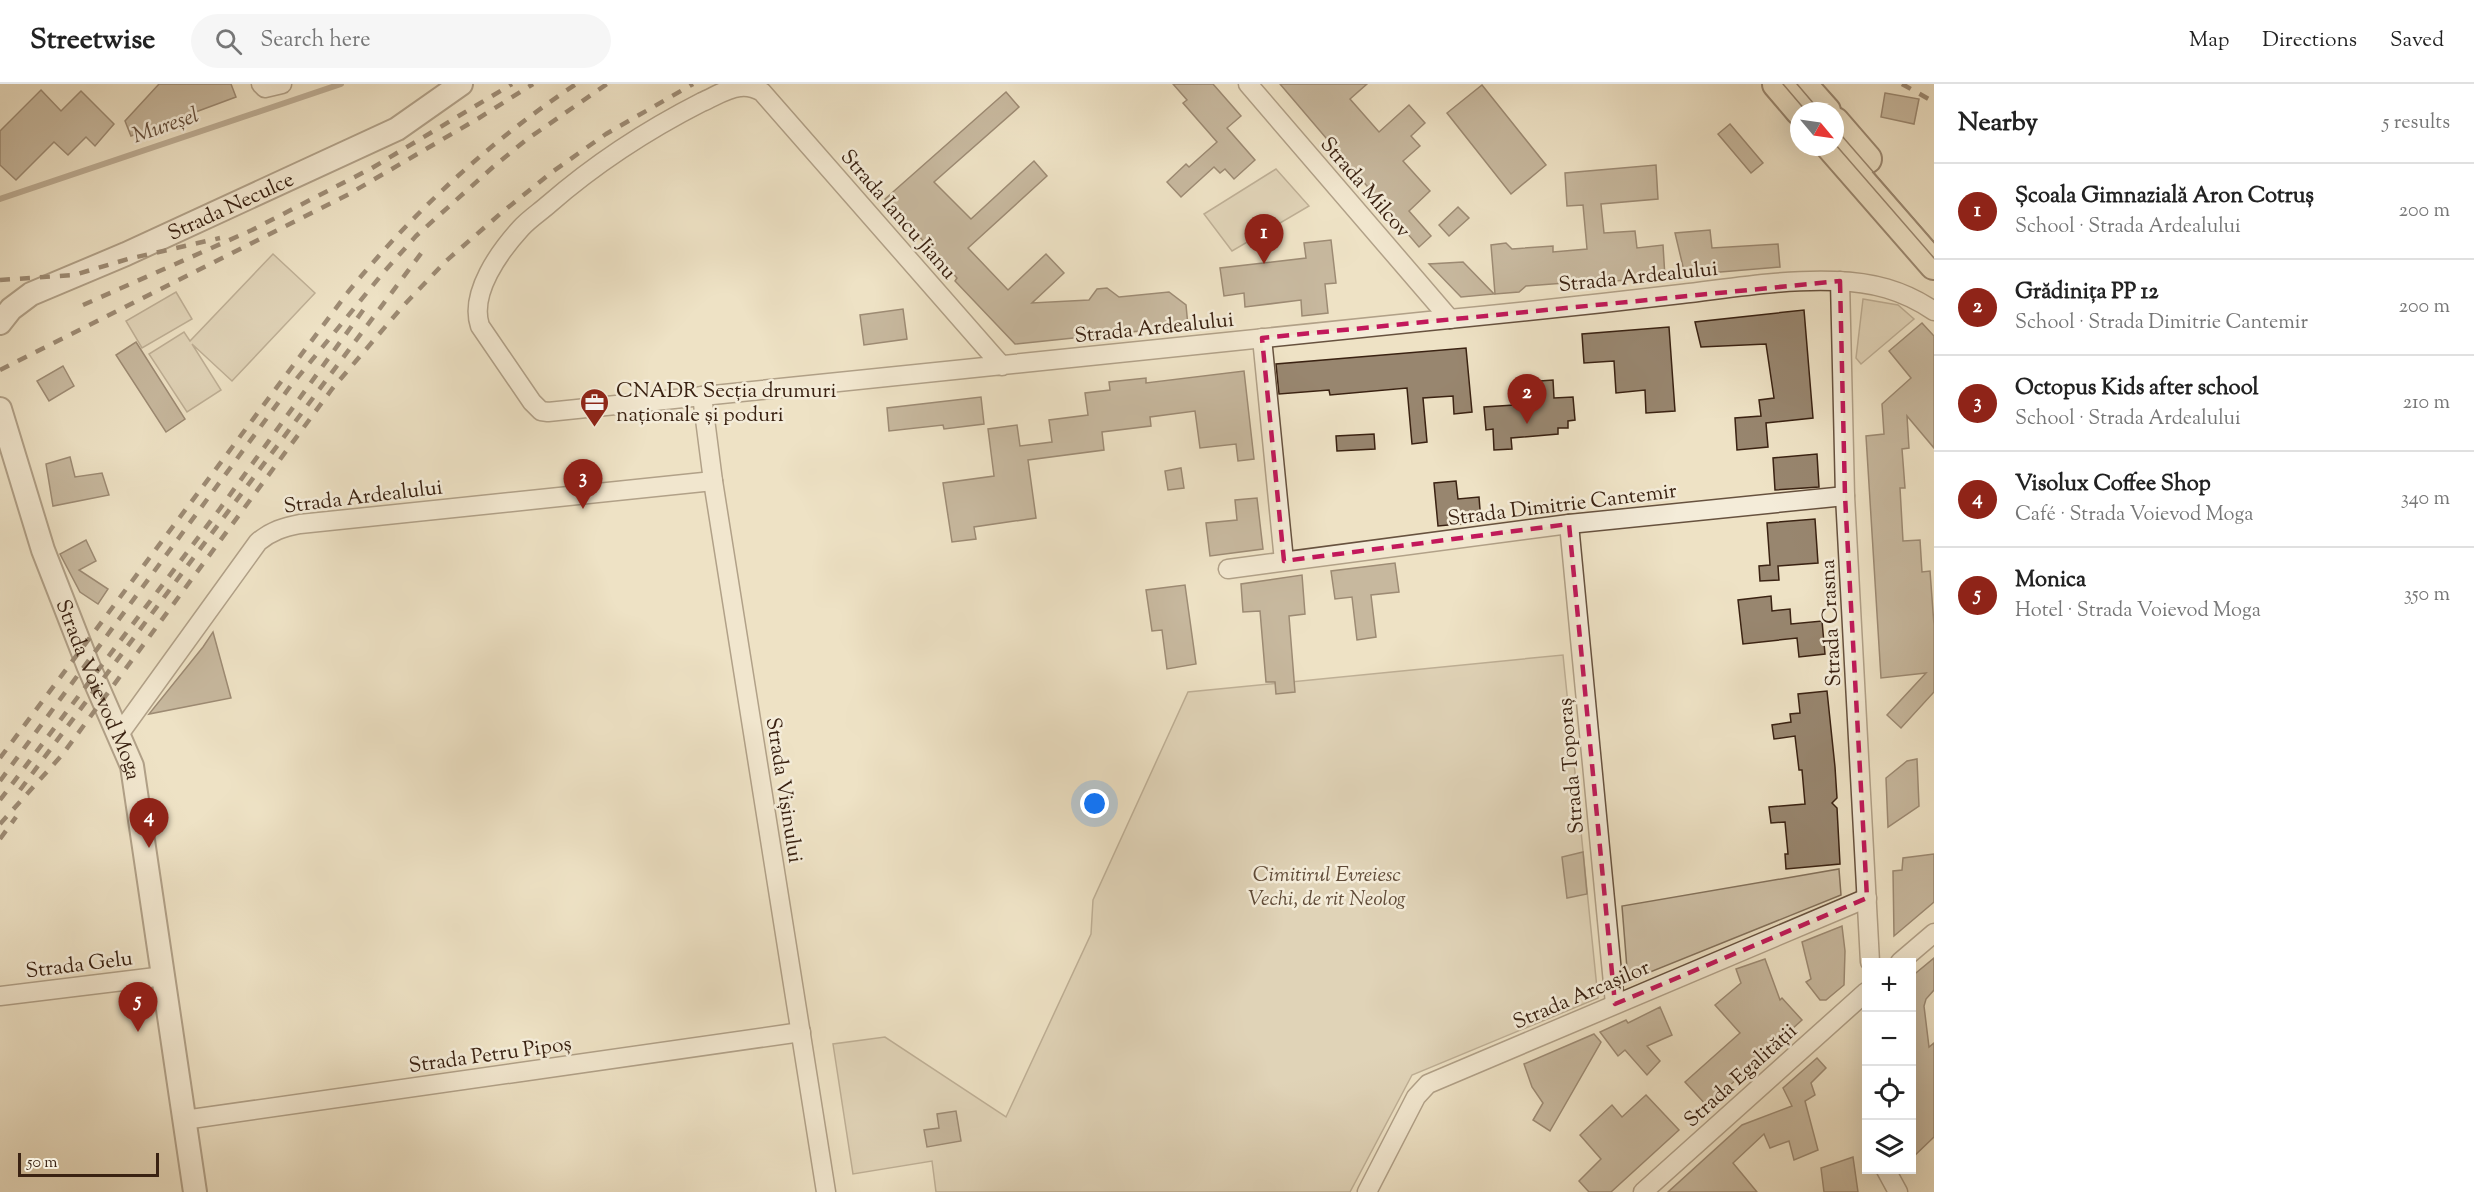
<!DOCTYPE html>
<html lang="en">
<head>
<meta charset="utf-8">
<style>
	:root { --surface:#fff; --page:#f6f6f6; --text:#222; --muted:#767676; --line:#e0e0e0; --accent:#8f2418 }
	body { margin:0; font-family:"Sorts Mill Goudy",serif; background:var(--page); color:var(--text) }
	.controls { position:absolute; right:18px; bottom:18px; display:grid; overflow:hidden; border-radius:0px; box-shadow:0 6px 24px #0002 }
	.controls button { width:54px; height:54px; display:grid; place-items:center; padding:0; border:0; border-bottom:2px solid var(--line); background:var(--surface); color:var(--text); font:30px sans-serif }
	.compass { position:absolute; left:1790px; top:18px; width:54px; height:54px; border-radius:50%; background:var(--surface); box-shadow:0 6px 24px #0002; rotate:119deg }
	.scale { position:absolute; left:18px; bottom:15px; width:141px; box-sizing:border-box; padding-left:6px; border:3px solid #3a2212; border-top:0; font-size:16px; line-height:21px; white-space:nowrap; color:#3a2212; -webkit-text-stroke:4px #f4ecd9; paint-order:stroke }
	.you { position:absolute; left:1095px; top:720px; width:21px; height:21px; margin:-15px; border:4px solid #fff; border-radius:50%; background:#1a73e8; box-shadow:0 0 0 9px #1a73e833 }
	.badge { display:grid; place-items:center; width:39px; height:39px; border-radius:50%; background:var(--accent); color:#fff; font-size:20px; font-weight:700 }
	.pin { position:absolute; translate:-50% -50px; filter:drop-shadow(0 2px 3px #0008) }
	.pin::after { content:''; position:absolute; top:32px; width:21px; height:18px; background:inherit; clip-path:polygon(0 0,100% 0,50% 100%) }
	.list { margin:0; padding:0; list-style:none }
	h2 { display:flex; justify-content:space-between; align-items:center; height:78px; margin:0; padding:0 24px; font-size:26px }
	h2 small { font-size:20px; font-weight:400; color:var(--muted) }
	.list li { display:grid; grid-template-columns:39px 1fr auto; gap:18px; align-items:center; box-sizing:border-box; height:96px; padding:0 24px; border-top:2px solid var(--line) }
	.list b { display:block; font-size:22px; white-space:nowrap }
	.list p { margin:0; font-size:20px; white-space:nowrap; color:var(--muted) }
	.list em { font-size:20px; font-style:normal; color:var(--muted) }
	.icon { flex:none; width:33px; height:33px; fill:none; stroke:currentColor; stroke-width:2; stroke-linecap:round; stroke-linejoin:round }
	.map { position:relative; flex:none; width:1934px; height:1108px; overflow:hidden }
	header { display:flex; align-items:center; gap:36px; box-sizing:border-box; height:84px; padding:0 30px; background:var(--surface); border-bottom:2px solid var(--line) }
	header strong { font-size:28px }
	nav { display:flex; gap:33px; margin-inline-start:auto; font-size:21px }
	.search { width:420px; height:54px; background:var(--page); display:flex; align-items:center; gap:15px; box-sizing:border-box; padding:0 21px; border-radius:33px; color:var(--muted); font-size:22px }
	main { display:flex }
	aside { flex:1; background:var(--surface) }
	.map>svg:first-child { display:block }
	.green { fill:#cfc1a7; stroke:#84725c; stroke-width:1.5 }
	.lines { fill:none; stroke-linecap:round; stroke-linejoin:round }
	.stream { stroke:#816e59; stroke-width:6 }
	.building { fill:#98866f; stroke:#3a2212; stroke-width:1.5 }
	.minor-casing { stroke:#67523f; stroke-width:21 }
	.tertiary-casing { stroke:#67523f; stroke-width:26 }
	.primary-casing { stroke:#3a2212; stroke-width:32 }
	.minor { stroke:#f4ecd9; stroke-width:18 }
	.tertiary { stroke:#f4ecd9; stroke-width:22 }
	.primary { stroke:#eee2c5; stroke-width:28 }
	.tram { stroke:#3a2212; stroke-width:1.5 }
	.rail { stroke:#3a2212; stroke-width:4.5; stroke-dasharray:10 10; stroke-linecap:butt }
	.marked { fill:none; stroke:#c2185b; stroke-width:4.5; stroke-dasharray:12 8; stroke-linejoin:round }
	.labels { text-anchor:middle; stroke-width:5; stroke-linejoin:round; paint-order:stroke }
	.street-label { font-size:21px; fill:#3a2212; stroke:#f4ecd9 }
	.poi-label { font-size:21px; fill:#3a2212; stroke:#f4ecd9; text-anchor:start }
	.park-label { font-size:21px; font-style:italic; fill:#5f4a37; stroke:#f4ecd9 }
	.water-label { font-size:22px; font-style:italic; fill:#644e3b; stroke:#f4ecd9 }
</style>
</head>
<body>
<header>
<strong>Streetwise</strong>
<div class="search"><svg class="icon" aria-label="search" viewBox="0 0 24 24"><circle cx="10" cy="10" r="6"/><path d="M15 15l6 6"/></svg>Search here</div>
<nav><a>Map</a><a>Directions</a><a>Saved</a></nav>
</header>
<main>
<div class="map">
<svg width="1934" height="1108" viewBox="0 0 1934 1108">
	<rect width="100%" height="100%" fill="#eee2c5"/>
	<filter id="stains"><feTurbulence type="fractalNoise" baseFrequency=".00333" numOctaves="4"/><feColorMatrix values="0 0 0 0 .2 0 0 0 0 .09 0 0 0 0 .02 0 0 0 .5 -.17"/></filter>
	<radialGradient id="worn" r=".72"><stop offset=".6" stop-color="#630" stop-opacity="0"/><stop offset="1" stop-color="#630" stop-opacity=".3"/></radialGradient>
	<g class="green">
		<path d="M 1276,85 L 1309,122 L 1232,167 L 1204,130 Z"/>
		<path d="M 273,170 L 315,209 L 232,297 L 192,260 L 221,306 L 187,328 L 149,270 L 184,248 L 190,257 Z"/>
		<path d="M 176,208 L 192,235 L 142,264 L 126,237 Z"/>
		<path d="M 1863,215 L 1898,221 L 1914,235 L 1861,280 L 1856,274 Z"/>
		<path d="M 1563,571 L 1598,914 L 1412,991 L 1350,1108 L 936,1108 L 932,1077 L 853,1090 L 833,960 L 885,953 L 1006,1033 L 1091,850 L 1093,816 L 1188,608 Z"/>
		<path d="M 1839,785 L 1841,811 L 1628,897 L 1622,822 Z"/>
	</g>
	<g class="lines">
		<path class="stream" d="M 0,115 L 341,0"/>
	</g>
	<g class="building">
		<path d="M 159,0 L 231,0 L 236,13 L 131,52 L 125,37 Z"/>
		<path d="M 1173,0 L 1213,0 L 1241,32 L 1227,44 L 1255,76 L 1234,95 L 1225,85 L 1220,89 L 1214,83 L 1181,113 L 1167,98 L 1186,80 L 1189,83 L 1217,58 L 1183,19 L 1187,16 Z"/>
		<path d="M 1280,0 L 1367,0 L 1350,15 L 1379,48 L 1409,21 L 1425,39 L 1411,52 L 1420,62 L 1403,77 L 1430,107 L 1409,127 L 1431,152 L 1419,163 Z"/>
		<path d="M 1482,1 L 1546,81 L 1511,110 L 1447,29 Z"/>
		<path d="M 41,6 L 61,27 L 81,7 L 114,40 L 95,62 L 86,53 L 68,71 L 54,58 L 16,96 L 0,81 L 0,47 Z"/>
		<path d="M 1006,8 L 1019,23 L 934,98 L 971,135 L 1034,77 L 1047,92 L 968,164 L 1008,206 L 1046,170 L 1064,189 L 1032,219 L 1089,216 L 1097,205 L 1107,204 L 1119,213 L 1169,208 L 1186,221 L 1188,242 L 1015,260 L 955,197 L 957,194 L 885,115 Z"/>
		<path d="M 1885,9 L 1919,15 L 1914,40 L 1881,33 Z"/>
		<path d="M 1730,40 L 1763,79 L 1751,89 L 1718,50 Z"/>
		<path d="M 1656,81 L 1658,115 L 1601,120 L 1604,149 L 1635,147 L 1637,164 L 1663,161 L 1665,193 L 1565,201 L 1565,199 L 1526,202 L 1519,208 L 1495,210 L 1491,161 L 1506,159 L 1512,165 L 1553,162 L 1553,168 L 1587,165 L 1583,121 L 1567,122 L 1565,89 Z"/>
		<path d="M 1458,123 L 1469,134 L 1449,152 L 1439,141 Z"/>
		<path d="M 1710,146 L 1712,164 L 1778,160 L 1780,183 L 1685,191 L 1675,149 Z"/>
		<path d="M 1331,156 L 1336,199 L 1325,200 L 1328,229 L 1302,232 L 1301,216 L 1245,223 L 1244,209 L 1224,212 L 1220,184 L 1306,174 L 1304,159 Z"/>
		<path d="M 1463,178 L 1494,210 L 1461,213 L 1429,180 Z"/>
		<path d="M 903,225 L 907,255 L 864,261 L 860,231 Z"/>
		<path d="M 1804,226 L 1813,334 L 1766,339 L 1768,363 L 1737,366 L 1735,334 L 1761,332 L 1759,316 L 1774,314 L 1766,260 L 1701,263 L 1695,238 Z"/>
		<path d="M 1922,239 L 1934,252 L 1934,364 L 1907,332 L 1909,364 L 1902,365 L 1905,404 L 1900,404 L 1903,457 L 1920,456 L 1922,488 L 1930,487 L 1934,541 L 1934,608 L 1901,644 L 1887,631 L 1926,589 L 1881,594 L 1866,352 L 1884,350 L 1882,320 L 1911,294 L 1889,267 Z"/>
		<path d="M 1669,243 L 1675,327 L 1646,329 L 1645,306 L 1616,309 L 1614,277 L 1584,279 L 1582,250 Z"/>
		<path d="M 136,258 L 185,335 L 166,348 L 116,271 Z"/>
		<path d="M 1466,264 L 1472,328 L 1454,330 L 1453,312 L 1423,314 L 1427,358 L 1412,360 L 1407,304 L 1330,311 L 1329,306 L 1279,310 L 1276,280 Z"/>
		<path d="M 63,282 L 74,302 L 49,317 L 37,297 Z"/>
		<path d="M 1244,287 L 1254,375 L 1238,377 L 1236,360 L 1200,364 L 1195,327 L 1150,333 L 1151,342 L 1102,348 L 1104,366 L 1028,376 L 1036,434 L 974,443 L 976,455 L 952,458 L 943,399 L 994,392 L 988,345 L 1017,341 L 1020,362 L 1052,358 L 1049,336 L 1088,331 L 1085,309 L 1110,306 L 1109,298 L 1146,294 L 1146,299 Z"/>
		<path d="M 1553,296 L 1554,314 L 1573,313 L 1575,336 L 1568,337 L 1568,344 L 1558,344 L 1558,350 L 1511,354 L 1512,365 L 1494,366 L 1493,345 L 1486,346 L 1484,323 L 1528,320 L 1526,298 Z"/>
		<path d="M 981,313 L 984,340 L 944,345 L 943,341 L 889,347 L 887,324 Z"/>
		<path d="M 1374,350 L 1375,365 L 1337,367 L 1336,352 Z"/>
		<path d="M 1817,370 L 1819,403 L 1775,406 L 1773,374 Z"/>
		<path d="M 70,373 L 75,393 L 102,389 L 109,411 L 53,422 L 46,380 Z"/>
		<path d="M 1181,384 L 1184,404 L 1168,406 L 1165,387 Z"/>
		<path d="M 1456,397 L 1458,415 L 1479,413 L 1481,438 L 1438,442 L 1434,399 Z"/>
		<path d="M 1257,414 L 1263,465 L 1210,472 L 1206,439 L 1237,436 L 1235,416 Z"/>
		<path d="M 1815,435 L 1818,479 L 1778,482 L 1779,496 L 1760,497 L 1759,482 L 1770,481 L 1767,439 Z"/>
		<path d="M 86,456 L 96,477 L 79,486 L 108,505 L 98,520 L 80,508 L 60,470 Z"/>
		<path d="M 1395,479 L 1399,508 L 1371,511 L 1376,553 L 1357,556 L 1352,513 L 1335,515 L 1331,487 Z"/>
		<path d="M 1302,491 L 1305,530 L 1289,532 L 1295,608 L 1276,610 L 1275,598 L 1266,598 L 1260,527 L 1243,528 L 1241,500 Z"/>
		<path d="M 1185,501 L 1196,580 L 1167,585 L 1162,546 L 1152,547 L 1146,506 Z"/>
		<path d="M 1771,512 L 1772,527 L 1790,525 L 1791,540 L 1822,537 L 1825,570 L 1799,573 L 1797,554 L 1743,560 L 1738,516 Z"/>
		<path d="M 213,548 L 231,614 L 149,630 L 203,563 Z"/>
		<path d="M 1827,607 L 1835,683 L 1837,714 L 1832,719 L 1837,724 L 1840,780 L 1786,785 L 1785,770 L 1788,770 L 1785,738 L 1771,739 L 1769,723 L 1805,720 L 1802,686 L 1799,686 L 1795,652 L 1774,655 L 1772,641 L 1791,638 L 1790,630 L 1800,629 L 1798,610 Z"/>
		<path d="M 1917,675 L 1919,722 L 1888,743 L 1886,694 L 1907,677 Z"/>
		<path d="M 1583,768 L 1587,810 L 1567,814 L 1562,773 Z"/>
		<path d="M 1934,770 L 1934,818 L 1894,852 L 1893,787 L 1902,786 L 1903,774 Z"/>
		<path d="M 1842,842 L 1845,867 L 1844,901 L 1826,916 L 1820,916 L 1806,898 L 1811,895 L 1802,858 Z"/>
		<path d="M 1934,874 L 1934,906 L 1926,915 L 1924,922 L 1929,963 L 1934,959 L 1934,1053 L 1911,1075 L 1911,893 Z"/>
		<path d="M 1765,875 L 1780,916 L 1782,914 L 1802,936 L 1707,1022 L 1685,998 L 1740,949 L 1715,921 L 1741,899 L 1736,885 Z"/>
		<path d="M 1660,923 L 1672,951 L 1647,962 L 1660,977 L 1647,991 L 1625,966 L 1618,972 L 1600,948 L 1626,936 L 1628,939 Z"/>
		<path d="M 1594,950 L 1601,958 L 1550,1047 L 1533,1036 L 1543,1019 L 1532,1003 L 1524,980 Z"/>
		<path d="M 1817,974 L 1826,984 L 1811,999 L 1815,1011 L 1805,1017 L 1818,1066 L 1794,1076 L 1789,1057 L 1770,1064 L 1764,1050 L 1733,1079 L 1757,1108 L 1668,1108 L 1742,1041 L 1792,1022 L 1783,1004 Z"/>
		<path d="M 1646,1011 L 1679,1046 L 1611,1108 L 1589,1108 L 1579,1097 L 1601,1075 L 1580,1051 L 1612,1021 L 1622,1033 Z"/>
		<path d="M 956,1027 L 961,1057 L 927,1063 L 924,1046 L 939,1044 L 937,1030 Z"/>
		<path d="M 1853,1073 L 1858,1108 L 1824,1108 L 1821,1084 Z"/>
	</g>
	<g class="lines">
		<defs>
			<g id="minor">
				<path d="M 261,0 L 265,4 L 282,0"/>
				<path d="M 1248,0 L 1450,235"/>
				<path d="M 1840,197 L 1845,412 L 1870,878"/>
				<path d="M 1262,254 L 1284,477"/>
				<path d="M 1002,282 L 762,8 C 755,4 748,2 740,3 C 727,4 714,13 702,18 C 647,46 595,80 549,120 C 540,128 529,135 521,144 C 500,167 469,209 480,242 L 532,318 L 541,327 L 548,328 C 842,297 1136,267 1429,237 C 1513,229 1597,220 1681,210 C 1732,204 1784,195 1835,197 C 1872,198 1903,206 1934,227"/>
				<path d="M 702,312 L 713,397 L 826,1108"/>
				<path d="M 1569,440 L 1615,920"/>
				<path d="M 1228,485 L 1569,440 L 1845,412"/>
				<path d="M 120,649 L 258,458 C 271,447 284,443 300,440 L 713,397"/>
				<path d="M 1900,878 L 1934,849"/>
				<path d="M 0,912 L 164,892"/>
				<path d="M 184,1036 L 801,948"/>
				<path d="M 1886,1086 L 1898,1108"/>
				<path d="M 1367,1108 L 1416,1013 L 1428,1000 L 1867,814"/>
				<path d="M 1643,1108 L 1866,908"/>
			</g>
			<g id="tertiary">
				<path id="s1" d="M 0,239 L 11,225 L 31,210 L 126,170 L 397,45 L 461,0"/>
				<path id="s2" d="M 0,325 L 43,466 L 88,581 L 132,682 L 195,1108"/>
			</g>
			<g id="primary">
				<path d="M 1777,0 L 1800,27"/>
				<path d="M 1802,0 L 1826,27"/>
				<path d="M 1835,38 L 1867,75"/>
				<path d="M 1831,63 L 1934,181"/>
			</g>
		</defs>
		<use href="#minor" class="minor-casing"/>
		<use href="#tertiary" class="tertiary-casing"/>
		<use href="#primary" class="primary-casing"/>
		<use href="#minor" class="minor"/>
		<use href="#tertiary" class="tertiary"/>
		<use href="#primary" class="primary"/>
		<g class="tram">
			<path d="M 1783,0 L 1806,27"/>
			<path d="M 1797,0 L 1820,27"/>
			<path d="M 1835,44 L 1934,158"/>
			<path d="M 1835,60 L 1934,174"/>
		</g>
		<g class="rail">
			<path d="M 1902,0 L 1934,18"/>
			<path d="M 0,196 L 74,191 L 128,175 L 220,154"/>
			<path d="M 83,221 L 252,146 L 372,84 L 512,0"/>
			<path d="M 0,286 L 349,110 L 479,34 L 533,0"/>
			<path d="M 0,674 L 348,208 C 414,127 489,58 576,0"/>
			<path d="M 0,697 L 289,304 L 383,189 L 416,152 L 493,83 L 526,56 L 607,0"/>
			<path d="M 20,706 L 425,164"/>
			<path d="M 0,716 L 219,426 L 369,218"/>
			<path d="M 0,740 L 62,671 L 332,305 L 403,222 L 446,177 L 500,130 L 552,88 L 606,50 L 693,0"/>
			<path d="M 0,755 L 16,733"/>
		</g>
	</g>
	<path d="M0 0H1934V1108H0ZM 1840,197 L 1845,412 L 1867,814 L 1615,920 L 1569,440 L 1284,477 L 1262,254 Z" fill="#eee2c5" fill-opacity=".55" fill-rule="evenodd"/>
	<path class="marked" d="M 1840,197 L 1845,412 L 1867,814 L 1615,920 L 1569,440 L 1284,477 L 1262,254 Z"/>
	<defs>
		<symbol id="office-pin" viewBox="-11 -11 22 30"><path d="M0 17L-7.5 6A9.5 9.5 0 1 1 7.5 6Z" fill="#8f2418" stroke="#f4ecd9"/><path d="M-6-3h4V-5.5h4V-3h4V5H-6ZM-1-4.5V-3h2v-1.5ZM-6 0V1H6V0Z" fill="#fff"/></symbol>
	</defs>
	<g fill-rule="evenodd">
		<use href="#office-pin" x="578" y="302" width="33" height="45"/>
	</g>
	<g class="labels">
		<g class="street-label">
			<text transform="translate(1366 103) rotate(49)" y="7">Strada Milcov</text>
			<text dy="7" stroke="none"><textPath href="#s1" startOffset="261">Strada Neculce</textPath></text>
			<text transform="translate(899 130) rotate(49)" y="7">Strada Iancu Jianu</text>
			<text transform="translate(1638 192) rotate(-6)" y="7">Strada Ardealului</text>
			<text transform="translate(1154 243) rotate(-6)" y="7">Strada Ardealului</text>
			<text transform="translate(363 412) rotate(-7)" y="7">Strada Ardealului</text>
			<text transform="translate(1562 420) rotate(-7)" y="7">Strada Dimitrie Cantemir</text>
			<text transform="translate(1830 539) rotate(-93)" y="7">Strada Crasna</text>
			<text dy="7" stroke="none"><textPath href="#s2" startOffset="298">Strada Voievod Moga</textPath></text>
			<text transform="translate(1570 682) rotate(-95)" y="7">Strada Toporaș</text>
			<text transform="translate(785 706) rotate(81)" y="7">Strada Vișinului</text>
			<text transform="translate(79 880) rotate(-7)" y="7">Strada Gelu</text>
			<text transform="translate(1581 910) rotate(-23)" y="7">Strada Arcașilor</text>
			<text transform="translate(490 970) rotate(-8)" y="7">Strada Petru Pipoș</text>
			<text transform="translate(1740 991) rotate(-42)" y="7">Strada Egalității</text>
		</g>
		<g class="poi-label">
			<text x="616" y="313">CNADR Secția drumuri<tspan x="616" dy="24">naționale și poduri</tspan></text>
		</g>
		<g class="park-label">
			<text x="1327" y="797">Cimitirul Evreiesc<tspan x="1327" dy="24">Vechi, de rit Neolog</tspan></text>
		</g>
		<g class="water-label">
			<text transform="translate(165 40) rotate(-19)" y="8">Mureșel</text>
		</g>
	</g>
	<rect width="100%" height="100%" filter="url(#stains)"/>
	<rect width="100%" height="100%" fill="url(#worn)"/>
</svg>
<div class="controls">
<button>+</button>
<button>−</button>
<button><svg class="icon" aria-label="locate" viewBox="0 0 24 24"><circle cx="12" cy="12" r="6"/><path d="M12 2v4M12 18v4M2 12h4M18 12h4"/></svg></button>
<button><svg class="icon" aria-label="layers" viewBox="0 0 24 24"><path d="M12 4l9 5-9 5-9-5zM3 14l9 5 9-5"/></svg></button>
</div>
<svg class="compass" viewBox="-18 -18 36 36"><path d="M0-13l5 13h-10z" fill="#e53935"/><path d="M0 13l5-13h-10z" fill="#767676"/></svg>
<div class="scale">50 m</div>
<div class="you"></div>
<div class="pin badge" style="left:1264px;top:180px">1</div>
<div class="pin badge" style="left:1527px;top:340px">2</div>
<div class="pin badge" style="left:583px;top:425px">3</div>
<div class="pin badge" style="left:149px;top:764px">4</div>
<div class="pin badge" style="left:138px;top:948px">5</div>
</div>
<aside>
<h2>Nearby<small>5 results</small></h2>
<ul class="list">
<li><span class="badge">1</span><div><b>Școala Gimnazială Aron Cotruș</b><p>School · Strada Ardealului</p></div><em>200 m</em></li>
<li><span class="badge">2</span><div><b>Grădinița PP 12</b><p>School · Strada Dimitrie Cantemir</p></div><em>200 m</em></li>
<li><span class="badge">3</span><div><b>Octopus Kids after school</b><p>School · Strada Ardealului</p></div><em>210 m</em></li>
<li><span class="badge">4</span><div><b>Visolux Coffee Shop</b><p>Café · Strada Voievod Moga</p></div><em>340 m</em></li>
<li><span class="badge">5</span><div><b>Monica</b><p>Hotel · Strada Voievod Moga</p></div><em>350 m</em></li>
</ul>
</aside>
</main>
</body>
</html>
